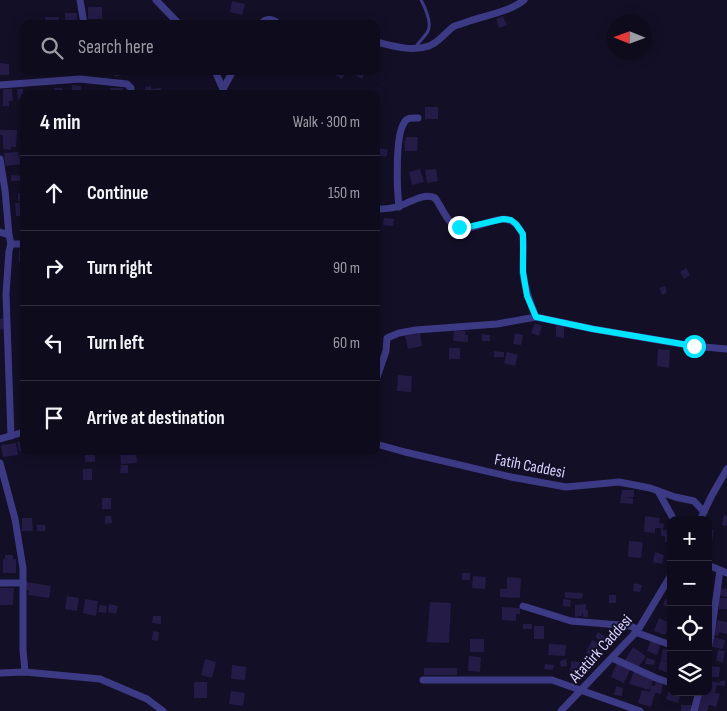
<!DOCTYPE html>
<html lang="en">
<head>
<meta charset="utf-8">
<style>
	:root { --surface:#0e0b1c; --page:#171425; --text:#f1f3f6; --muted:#9b9ba3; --line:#2e2b3b }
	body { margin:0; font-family:"Sofia Sans Condensed",sans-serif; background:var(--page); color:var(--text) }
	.controls { position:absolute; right:15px; bottom:15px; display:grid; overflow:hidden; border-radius:10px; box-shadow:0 2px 12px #0003 }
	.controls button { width:45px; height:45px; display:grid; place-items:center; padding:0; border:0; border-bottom:1px solid var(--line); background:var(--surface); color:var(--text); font:25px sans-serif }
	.compass { position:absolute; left:607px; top:15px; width:45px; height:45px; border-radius:50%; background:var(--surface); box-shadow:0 2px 12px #0003; rotate:271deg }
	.stop { position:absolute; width:15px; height:15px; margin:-11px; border:4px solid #00e5ff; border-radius:50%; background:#fff }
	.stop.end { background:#00e5ff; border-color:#fff; box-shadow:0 1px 5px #0008 }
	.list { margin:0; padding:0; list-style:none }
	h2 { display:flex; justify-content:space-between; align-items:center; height:65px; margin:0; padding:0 20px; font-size:21px }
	h2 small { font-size:16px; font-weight:400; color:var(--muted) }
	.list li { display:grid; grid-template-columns:32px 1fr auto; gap:15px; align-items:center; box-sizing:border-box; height:75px; padding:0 20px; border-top:1px solid var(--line) }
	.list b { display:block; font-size:19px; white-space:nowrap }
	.list em { font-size:16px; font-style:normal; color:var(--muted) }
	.icon { flex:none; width:28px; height:28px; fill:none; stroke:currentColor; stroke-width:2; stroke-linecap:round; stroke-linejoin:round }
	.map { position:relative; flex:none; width:727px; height:711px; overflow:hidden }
	.search { position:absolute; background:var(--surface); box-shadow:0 2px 12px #0003; left:20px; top:20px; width:360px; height:55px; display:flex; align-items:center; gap:12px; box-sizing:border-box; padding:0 18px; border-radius:10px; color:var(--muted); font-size:19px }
	.panel { position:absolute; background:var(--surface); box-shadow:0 2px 12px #0003; left:20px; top:90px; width:360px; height:365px; border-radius:10px }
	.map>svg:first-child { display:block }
	.building { fill:#241b47 }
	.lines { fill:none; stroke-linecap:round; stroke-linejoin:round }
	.lane { stroke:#3d3a85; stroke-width:3 }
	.street { stroke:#3d3a85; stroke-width:7 }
	.route { stroke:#00e5ff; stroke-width:6 }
	.labels { text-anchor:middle; stroke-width:4; stroke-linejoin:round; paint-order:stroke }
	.street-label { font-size:16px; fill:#d9d4ff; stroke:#130f26 }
</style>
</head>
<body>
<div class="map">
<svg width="727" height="711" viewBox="0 0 727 711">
	<rect width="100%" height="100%" fill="#130f26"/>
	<g class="building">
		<path d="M 232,1 L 245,4 L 242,15 L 230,12 Z"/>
		<rect x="88" y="7" width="14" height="12"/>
		<rect x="65" y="13" width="12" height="11"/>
		<path d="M 503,16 L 507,25 L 499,28 L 496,19 Z"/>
		<rect x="45" y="17" width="14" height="7"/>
		<path d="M 0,63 L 9,64 L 9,75 L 0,75 Z"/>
		<path d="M 113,71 L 124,71 L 125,74 L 115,77 Z"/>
		<path d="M 333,71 L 347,71 L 342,79 L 332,73 Z"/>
		<path d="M 351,71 L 366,71 L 362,79 L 351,73 Z"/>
		<path d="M 72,85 L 81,86 L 81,94 L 71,94 Z"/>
		<path d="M 151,86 L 151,89 L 161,88 L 162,94 L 146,94 L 145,87 Z"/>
		<rect x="54" y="88" width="8" height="6"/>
		<rect x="110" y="88" width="13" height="6"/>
		<path d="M 3,89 L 12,89 L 13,101 L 9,101 L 9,106 L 3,106 Z"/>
		<path d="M 17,89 L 23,89 L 23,99 L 18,99 Z"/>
		<rect x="425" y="107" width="13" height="12"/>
		<path d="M 0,130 L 17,130 L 16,147 L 11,147 L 11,150 L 3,149 L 3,135 L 0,135 Z"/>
		<path d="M 406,137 L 418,137 L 417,151 L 405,151 L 404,140 L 405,141 Z"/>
		<path d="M 380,148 L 388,150 L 386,157 L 378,155 Z"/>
		<path d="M 18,152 L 19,157 L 22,156 L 23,164 L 5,166 L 4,153 Z"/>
		<path d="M 420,169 L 424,182 L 412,185 L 409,172 Z"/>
		<path d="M 436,169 L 438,181 L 427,183 L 425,170 Z"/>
		<path d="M 11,175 L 22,176 L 22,181 L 11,181 Z"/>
		<path d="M 18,193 L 24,193 L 24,200 L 18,201 Z"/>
		<path d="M 15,203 L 24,203 L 24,216 L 16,216 Z"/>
		<path d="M 384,218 L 394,219 L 393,226 L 383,225 Z"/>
		<path d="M 19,249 L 24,250 L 24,262 L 19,262 Z"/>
		<path d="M 686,268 L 690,275 L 684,279 L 680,272 Z"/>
		<path d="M 665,286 L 667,293 L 662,295 L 659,288 Z"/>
		<path d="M 21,310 L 24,310 L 24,324 L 20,324 Z"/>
		<path d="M 3,318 L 5,329 L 0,330 L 0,319 Z"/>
		<path d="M 535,323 L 542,326 L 539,336 L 531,333 Z"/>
		<path d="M 556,325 L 564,326 L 564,338 L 556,337 Z"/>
		<path d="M 454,330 L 466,331 L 465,335 L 468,335 L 468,342 L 453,341 Z"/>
		<path d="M 420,333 L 422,346 L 408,349 L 405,336 Z"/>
		<path d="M 515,333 L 523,335 L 521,345 L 513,344 Z"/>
		<path d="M 482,334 L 490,335 L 490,341 L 482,341 Z"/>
		<rect x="449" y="348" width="11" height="11"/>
		<path d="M 658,349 L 670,350 L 669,368 L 657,366 Z"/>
		<path d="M 494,351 L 504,352 L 504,357 L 494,357 Z"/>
		<path d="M 507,352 L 518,355 L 515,366 L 504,363 Z"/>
		<path d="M 398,375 L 412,376 L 411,392 L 397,391 Z"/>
		<path d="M 24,441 L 24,450 L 19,451 L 17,442 Z"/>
		<path d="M 16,443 L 18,455 L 3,457 L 1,445 Z"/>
		<path d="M 120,451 L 136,451 L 137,463 L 121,464 Z"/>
		<rect x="85" y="455" width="10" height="7"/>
		<path d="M 121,465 L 128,465 L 128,473 L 120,473 Z"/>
		<rect x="83" y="469" width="9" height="11"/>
		<path d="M 622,490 L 634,490 L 634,497 L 624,497 L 633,498 L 633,504 L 620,503 Z"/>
		<rect x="102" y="498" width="9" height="11"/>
		<path d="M 724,515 L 727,516 L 727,526 L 722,525 Z"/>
		<path d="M 105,516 L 111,516 L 112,523 L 105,524 Z"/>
		<path d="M 645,516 L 660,518 L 659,523 L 664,524 L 663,530 L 669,530 L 669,537 L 671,537 L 671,542 L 665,542 L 665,536 L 661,536 L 661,528 L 655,528 L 655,533 L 644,532 Z"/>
		<path d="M 22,518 L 32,518 L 33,531 L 22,531 Z"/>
		<rect x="37" y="525" width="8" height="6"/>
		<path d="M 708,529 L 714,530 L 710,552 L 708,552 Z"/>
		<path d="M 629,541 L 643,542 L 641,558 L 628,557 Z"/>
		<path d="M 655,552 L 664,555 L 662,564 L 653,562 Z"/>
		<path d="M 5,555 L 13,555 L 13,559 L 16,559 L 16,573 L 3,573 L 3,559 L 5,559 Z"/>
		<rect x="462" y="573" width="8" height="7"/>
		<path d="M 473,576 L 486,577 L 485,589 L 472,588 Z"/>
		<path d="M 507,577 L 521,578 L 520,598 L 500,597 L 500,589 L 507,589 Z"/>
		<path d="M 26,582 L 51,586 L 49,598 L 28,595 L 29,590 L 25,590 Z"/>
		<path d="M 634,583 L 642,585 L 640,592 L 633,591 Z"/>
		<path d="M 0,588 L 14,588 L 13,605 L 0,605 Z"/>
		<path d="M 720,588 L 727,589 L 727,597 L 720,596 Z"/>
		<path d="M 565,592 L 583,593 L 582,599 L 565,598 Z"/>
		<rect x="609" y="595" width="7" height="8"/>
		<path d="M 67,596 L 79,598 L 77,611 L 65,609 Z"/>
		<path d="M 671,596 L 671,609 L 663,605 L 665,599 L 669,601 Z"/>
		<rect x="719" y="598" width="8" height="11"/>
		<path d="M 85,599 L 98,601 L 96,616 L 83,613 Z"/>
		<path d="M 563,599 L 571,600 L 570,607 L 563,606 Z"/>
		<path d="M 430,602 L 451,603 L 449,643 L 427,642 Z"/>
		<path d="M 109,604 L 118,606 L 116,614 L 108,612 Z"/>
		<path d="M 586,604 L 586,610 L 588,610 L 588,617 L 583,617 L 583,613 L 582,613 L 582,616 L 575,617 L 575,605 Z"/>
		<path d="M 100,605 L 107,606 L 106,613 L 98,612 Z"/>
		<path d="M 502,607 L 520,608 L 520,614 L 516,614 L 516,621 L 502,620 Z"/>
		<path d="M 153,616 L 161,616 L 161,624 L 152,623 Z"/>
		<path d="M 659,618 L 670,623 L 665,635 L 654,631 Z"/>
		<path d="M 717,620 L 727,622 L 727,634 L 719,632 L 718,636 L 714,635 Z"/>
		<rect x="523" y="624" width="9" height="5"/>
		<rect x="534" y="626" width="10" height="13"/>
		<path d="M 153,631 L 159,632 L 158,641 L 152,640 Z"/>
		<path d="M 598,632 L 606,637 L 608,635 L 613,638 L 608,646 L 595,637 Z"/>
		<path d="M 714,637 L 725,640 L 723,649 L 712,647 Z"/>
		<rect x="470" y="639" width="14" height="13"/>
		<path d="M 592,640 L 605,645 L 600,658 L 586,653 Z"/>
		<path d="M 651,640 L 661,643 L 657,655 L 647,651 Z"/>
		<path d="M 549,644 L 566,645 L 565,656 L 548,655 Z"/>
		<path d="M 633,647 L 646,656 L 637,669 L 625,660 Z"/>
		<path d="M 663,649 L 671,650 L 671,662 L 661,660 Z"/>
		<path d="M 718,650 L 725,651 L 723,662 L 716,661 Z"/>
		<path d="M 469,656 L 481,657 L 480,672 L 468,671 Z"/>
		<path d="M 646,658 L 655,660 L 654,665 L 645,664 Z"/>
		<path d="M 205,659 L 216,662 L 212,678 L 201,675 Z"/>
		<path d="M 566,659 L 567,666 L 561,667 L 560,661 Z"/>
		<path d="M 661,660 L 671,663 L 668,673 L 658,669 Z"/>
		<path d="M 571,661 L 580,662 L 579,675 L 570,675 Z"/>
		<path d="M 617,663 L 631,668 L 624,683 L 611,677 Z"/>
		<path d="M 545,664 L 554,665 L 553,670 L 544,669 Z"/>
		<path d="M 232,665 L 246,667 L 245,680 L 231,679 Z"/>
		<path d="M 708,666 L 720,667 L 719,677 L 708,677 Z"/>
		<rect x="424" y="668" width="33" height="7"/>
		<path d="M 634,671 L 654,678 L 649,690 L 629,684 Z"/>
		<path d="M 708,680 L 720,683 L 720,681 L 725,681 L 725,686 L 717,685 L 715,693 L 720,694 L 716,707 L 709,705 L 707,711 L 697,711 L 702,692 L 708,692 Z"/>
		<path d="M 656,681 L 663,682 L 661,694 L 655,693 L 651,707 L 638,703 L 642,690 L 650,692 L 651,685 L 655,686 Z"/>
		<rect x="194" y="682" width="13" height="16"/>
		<path d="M 616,686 L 623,688 L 622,696 L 614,695 Z"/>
		<path d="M 670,686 L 671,692 L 678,692 L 677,694 L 680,695 L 678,703 L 666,699 Z"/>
		<path d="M 231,691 L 245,693 L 243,706 L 229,704 Z"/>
		<rect x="681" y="705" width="11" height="6"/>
	</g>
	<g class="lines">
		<path class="lane" d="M 416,47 C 419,41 425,37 428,31 C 432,23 425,7 421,0"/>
		<g class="street">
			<path d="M 80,0 L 84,24"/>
			<path d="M 156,0 L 179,24"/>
			<path d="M 261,24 C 266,17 273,19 279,24"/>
			<path d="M 376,42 C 393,46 412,52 429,46 C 439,42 445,33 453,27 C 456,25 461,24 464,23 C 484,15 508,13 524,0"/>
			<path d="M 215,71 L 223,89"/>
			<path d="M 0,85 L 80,79 L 127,84 L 131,88 L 131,94"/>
			<path d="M 222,94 L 223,89 L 233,71"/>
			<path d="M 0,159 L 5,190 L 9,235"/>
			<path d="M 399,207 C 397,190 395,136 404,123 C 407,117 413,118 418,118"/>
			<path d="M 376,209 C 384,209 389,209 396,207 C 408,204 423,192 435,198 C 442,207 447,224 459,227 C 480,233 506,204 521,231 C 526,239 522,263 523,273 C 525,289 530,303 536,317"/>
			<path d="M 0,232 L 9,235 L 11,244 L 9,251 L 6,294 L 11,436"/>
			<path d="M 11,244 L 24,244"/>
			<path d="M 376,380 L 386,351 L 387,338 L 399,333 L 416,330 L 497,324 L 536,317 L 593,329 L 693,346 L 727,349"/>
			<path d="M 0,439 L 24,432"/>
			<path d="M 376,444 L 405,452 L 511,477 L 566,487 L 619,482 L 650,488 L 675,497 L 694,501 L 704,512"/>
			<path d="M 0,463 L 15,519 L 23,568 L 23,650 L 25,672"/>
			<path d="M 658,491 L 674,520"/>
			<path d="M 700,520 L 712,495 L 727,469"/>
			<path d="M 708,565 L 727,573"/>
			<path d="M 0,583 L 23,583"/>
			<path d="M 523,606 L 571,621 L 631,626 L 638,630"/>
			<path d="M 635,632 L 671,645"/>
			<path d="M 708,649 L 711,635 L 720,570"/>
			<path d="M 612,658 L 656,678 L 671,683"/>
			<path d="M 0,673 L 25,672 L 100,679 L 147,699 L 163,711"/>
			<path d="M 423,680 L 552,680 L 640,711"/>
			<path d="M 561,711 L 638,630 L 671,575"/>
			<path d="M 694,711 L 699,692"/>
		</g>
	</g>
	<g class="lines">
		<path class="route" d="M 459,227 L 468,227 L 503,219 L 511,220 L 516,224 L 523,234 L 523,272 L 527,296 L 536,317 L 593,329 L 694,346"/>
	</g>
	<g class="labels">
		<g class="street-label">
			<text transform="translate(530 465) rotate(11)" y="6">Fatih Caddesi</text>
			<text transform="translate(600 648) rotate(-48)" y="6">Atatürk Caddesi</text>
		</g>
	</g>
</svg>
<div class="controls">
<button>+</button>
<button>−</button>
<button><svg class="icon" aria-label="locate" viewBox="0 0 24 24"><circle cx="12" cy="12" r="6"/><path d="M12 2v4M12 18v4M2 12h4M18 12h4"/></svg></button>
<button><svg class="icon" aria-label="layers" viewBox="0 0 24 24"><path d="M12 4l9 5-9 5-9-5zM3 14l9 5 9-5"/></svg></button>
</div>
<svg class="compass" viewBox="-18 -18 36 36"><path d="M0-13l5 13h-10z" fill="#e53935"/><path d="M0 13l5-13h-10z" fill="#9b9ba3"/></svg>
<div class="stop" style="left:694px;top:346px"></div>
<div class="stop end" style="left:459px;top:227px"></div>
<div class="search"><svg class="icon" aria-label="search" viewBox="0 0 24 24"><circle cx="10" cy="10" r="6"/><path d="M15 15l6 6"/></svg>Search here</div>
<section class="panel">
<h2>4 min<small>Walk · 300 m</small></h2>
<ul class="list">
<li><svg class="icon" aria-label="ahead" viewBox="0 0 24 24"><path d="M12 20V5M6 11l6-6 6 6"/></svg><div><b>Continue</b></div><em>150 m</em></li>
<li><svg class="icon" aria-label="right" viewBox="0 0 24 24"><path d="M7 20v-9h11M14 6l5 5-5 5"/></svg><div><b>Turn right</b></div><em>90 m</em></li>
<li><svg class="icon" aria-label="left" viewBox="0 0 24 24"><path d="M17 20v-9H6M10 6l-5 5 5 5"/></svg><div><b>Turn left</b></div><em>60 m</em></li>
<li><svg class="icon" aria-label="arrive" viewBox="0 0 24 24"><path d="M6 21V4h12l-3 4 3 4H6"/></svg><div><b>Arrive at destination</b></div></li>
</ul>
</section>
</div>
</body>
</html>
